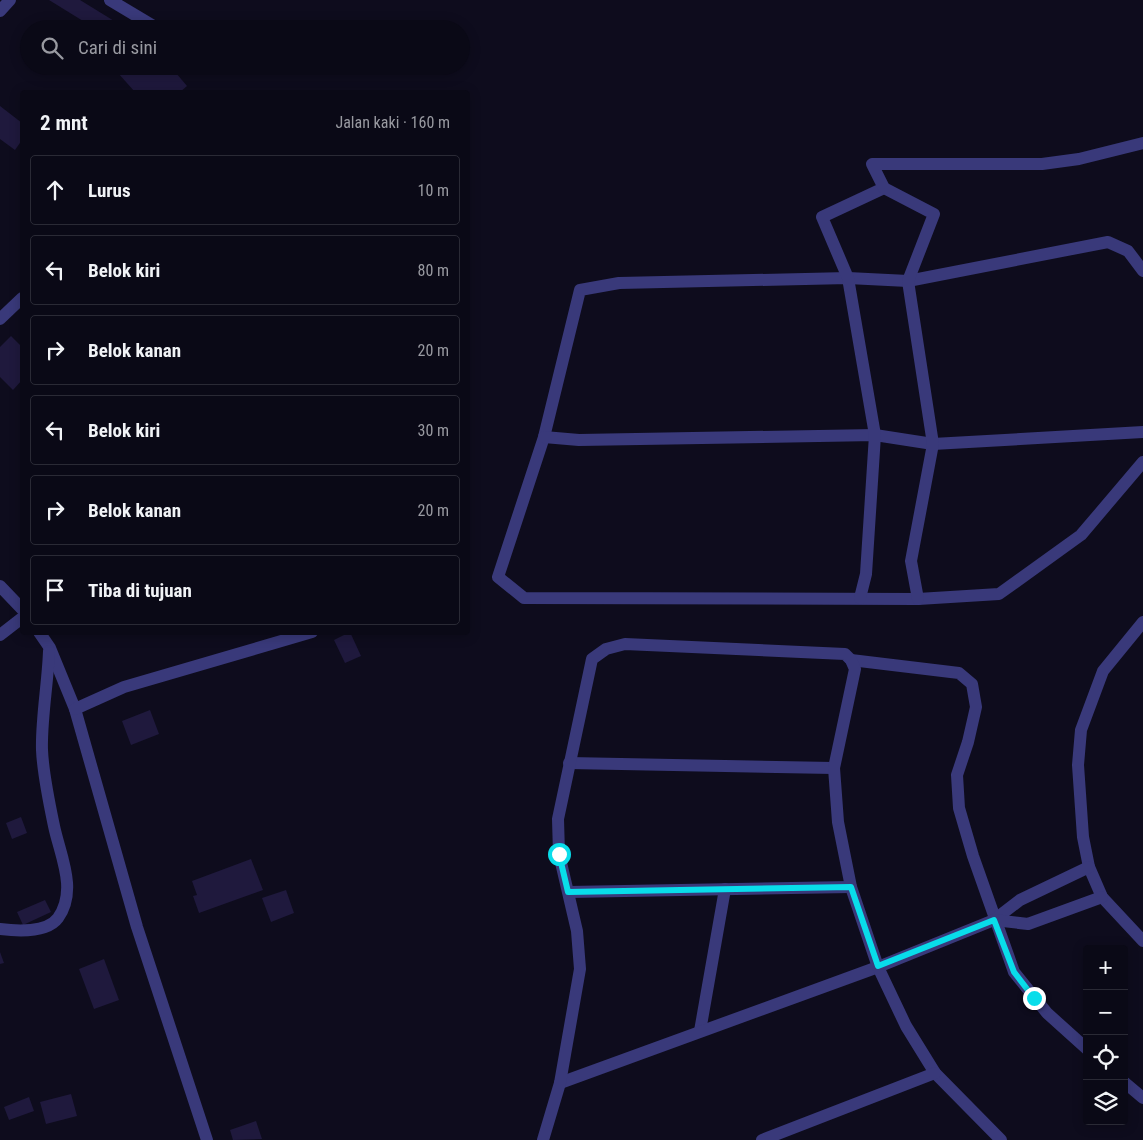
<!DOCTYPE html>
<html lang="id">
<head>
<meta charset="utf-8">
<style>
	:root { --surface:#0a0916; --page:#13121f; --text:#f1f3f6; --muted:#999aa1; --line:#2a2a35 }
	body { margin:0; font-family:"Roboto Condensed",sans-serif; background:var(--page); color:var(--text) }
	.controls { position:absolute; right:15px; bottom:15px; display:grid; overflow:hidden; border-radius:5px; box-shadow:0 2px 12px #0003 }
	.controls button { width:45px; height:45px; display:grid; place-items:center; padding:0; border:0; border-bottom:1px solid var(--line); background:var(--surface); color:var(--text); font:25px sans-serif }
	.stop { position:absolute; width:15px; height:15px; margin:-11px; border:4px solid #09ddea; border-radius:50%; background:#fff }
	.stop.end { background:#09ddea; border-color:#fff; box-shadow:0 1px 5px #0008 }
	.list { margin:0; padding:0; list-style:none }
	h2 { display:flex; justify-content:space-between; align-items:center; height:65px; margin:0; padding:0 20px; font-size:21px }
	h2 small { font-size:16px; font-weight:400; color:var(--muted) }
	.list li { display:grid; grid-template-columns:32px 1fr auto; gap:15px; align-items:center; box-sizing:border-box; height:70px; margin:0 10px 10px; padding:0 10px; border:1px solid var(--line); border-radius:5px }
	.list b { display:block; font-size:19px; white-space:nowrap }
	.list em { font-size:16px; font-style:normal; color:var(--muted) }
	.icon { flex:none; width:28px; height:28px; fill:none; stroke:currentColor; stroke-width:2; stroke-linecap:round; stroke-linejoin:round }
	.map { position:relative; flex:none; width:1143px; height:1140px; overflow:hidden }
	.search { position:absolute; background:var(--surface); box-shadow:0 2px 12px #0003; left:20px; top:20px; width:450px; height:55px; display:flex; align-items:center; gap:12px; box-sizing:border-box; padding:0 18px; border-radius:28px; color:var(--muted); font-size:19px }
	.panel { position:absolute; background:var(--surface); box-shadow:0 2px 12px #0003; left:20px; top:90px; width:450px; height:545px; border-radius:5px }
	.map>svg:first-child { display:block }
	.building { fill:#1f193d }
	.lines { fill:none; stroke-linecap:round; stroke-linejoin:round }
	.minor { stroke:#39397a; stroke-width:12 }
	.route { stroke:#09ddea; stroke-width:6 }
</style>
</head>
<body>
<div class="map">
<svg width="1143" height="1140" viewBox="0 0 1143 1140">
	<rect width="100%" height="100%" fill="#0e0c1d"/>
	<g class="building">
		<path d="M 49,0 L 80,0 L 119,24 L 116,29 L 96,29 Z"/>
		<path d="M 125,66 L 170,66 L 187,86 L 180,92 L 135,92 L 118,73 Z"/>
		<path d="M 0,106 L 22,123 L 22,140 L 15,150 L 0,139 Z"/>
		<path d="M 11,336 L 22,347 L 22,380 L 13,390 L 0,377 L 0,347 Z"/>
		<path d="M 350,632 L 361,656 L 345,663 L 334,640 Z"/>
		<path d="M 150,710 L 159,734 L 131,745 L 122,721 Z"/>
		<path d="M 21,817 L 27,833 L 12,839 L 6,823 Z"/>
		<path d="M 251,859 L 263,890 L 199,913 L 193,896 L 197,895 L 192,881 Z"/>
		<path d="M 286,890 L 294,913 L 271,922 L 262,898 Z"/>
		<path d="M 45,900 L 51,912 L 23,925 L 17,912 Z"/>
		<path d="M 0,952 L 4,963 L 0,964 Z"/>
		<path d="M 104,959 L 119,1000 L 94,1009 L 79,969 Z"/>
		<path d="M 71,1094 L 77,1116 L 46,1124 L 40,1102 Z"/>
		<path d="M 29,1097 L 34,1111 L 9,1120 L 4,1107 Z"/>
		<path d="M 256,1121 L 262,1139 L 233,1140 L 230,1130 Z"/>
	</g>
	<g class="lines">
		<g class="minor">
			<path d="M 110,0 L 155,27"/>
			<path d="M 0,11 L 10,0"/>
			<path d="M 1143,271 L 1128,251 L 1108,242 L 908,281 L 848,278 L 619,283 L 580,290 L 544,437 L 498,577 L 524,598 L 918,599 L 999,594 L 1081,535 L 1143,462"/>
			<path d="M 0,319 L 22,298"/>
			<path d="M 544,437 L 579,440 L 875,435 L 933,444 L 1143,432"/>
			<path d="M 0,586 L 22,609"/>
			<path d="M 860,598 L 866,574 L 875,435 L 848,278 L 822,217 L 884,188"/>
			<path d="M 918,599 L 911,561 L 933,444 L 908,281 L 934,214 L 884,188 L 872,164 L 1042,164 L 1079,159 L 1143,143"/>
			<path d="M 1143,622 L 1103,671 L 1081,730 L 1078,765 L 1083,837 L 1089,867 L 1102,897 L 1143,941"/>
			<path d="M 39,632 L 50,648 L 75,709 L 137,927 L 207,1140"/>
			<path d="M 0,635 L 22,618"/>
			<path d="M 851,660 L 959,673 L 972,684 L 976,707 L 968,742 L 957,775 L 959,808 L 973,856 L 1014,972 L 1047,1013 L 1087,1049"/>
			<path d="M 75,709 L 124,687 L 312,632"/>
			<path d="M 569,763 L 834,768"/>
			<path d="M 569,892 L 851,887"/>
			<path d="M 994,920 L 1020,900 L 1089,867"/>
			<path d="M 0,929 C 16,931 47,933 58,918 C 78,890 60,855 54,826 C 49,802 43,774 42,750 C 41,720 48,682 49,651"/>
			<path d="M 700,1031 L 725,889"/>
			<path d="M 1124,1082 L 1143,1098"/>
			<path d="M 560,1083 L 878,967 L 994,920 L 1028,924 L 1102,897"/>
			<path d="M 543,1140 L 560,1083 L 580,969 L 577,931 L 559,854 L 558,819 L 592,659 L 606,649 L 625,644 L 845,654 L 851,660 L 855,669 L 834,768 L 838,822 L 851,887 L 878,967 L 906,1026 L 935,1073 L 1001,1140"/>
			<path d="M 762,1140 L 935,1073"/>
		</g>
	</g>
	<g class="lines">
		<path class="route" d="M 559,854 L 568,892 L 851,887 L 878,966 L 994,920 L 1014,972 L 1034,998"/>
	</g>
</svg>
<div class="controls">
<button>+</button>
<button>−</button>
<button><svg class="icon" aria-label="locate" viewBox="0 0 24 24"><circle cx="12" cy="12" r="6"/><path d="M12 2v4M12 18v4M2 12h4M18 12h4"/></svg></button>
<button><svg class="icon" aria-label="layers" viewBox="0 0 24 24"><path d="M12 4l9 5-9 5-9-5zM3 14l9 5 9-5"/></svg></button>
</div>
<div class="stop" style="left:559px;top:854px"></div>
<div class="stop end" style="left:1034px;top:998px"></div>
<div class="search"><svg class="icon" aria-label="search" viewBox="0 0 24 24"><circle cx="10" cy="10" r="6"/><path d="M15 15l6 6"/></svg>Cari di sini</div>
<section class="panel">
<h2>2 mnt<small>Jalan kaki · 160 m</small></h2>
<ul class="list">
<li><svg class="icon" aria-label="ahead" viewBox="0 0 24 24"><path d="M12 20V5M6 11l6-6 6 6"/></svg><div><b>Lurus</b></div><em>10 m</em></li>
<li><svg class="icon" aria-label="left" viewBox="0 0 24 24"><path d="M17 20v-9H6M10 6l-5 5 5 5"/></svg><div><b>Belok kiri</b></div><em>80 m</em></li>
<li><svg class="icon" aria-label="right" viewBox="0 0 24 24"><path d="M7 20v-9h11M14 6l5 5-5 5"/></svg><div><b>Belok kanan</b></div><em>20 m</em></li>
<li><svg class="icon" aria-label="left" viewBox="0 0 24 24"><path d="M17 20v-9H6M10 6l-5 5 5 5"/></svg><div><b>Belok kiri</b></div><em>30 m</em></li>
<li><svg class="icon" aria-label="right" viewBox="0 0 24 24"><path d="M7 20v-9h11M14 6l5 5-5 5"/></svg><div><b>Belok kanan</b></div><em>20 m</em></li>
<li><svg class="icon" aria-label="arrive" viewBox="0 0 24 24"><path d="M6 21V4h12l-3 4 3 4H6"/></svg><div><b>Tiba di tujuan</b></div></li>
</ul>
</section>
</div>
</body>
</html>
